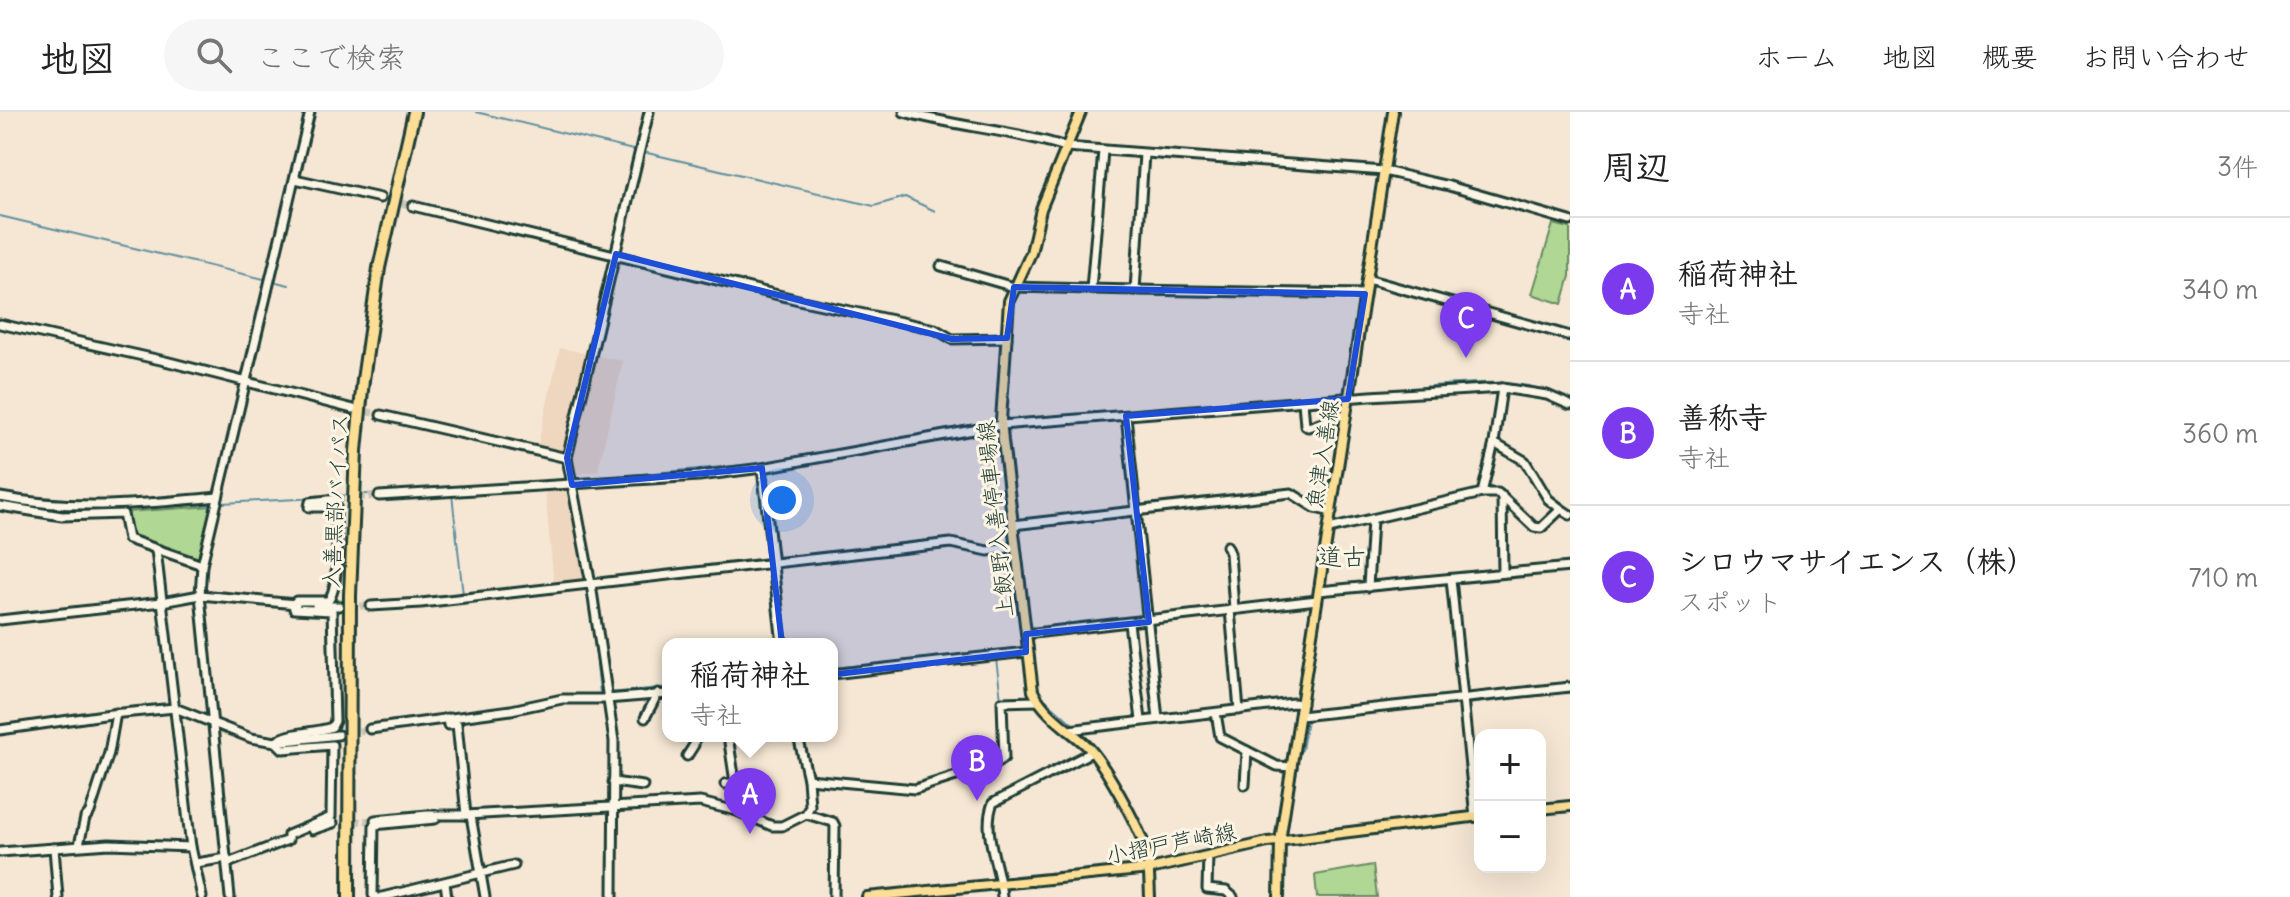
<!DOCTYPE html>
<html lang="ja">
<head>
<meta charset="utf-8">
<style>
	:root { --surface:#fff; --page:#f6f6f6; --text:#222; --muted:#767676; --line:#e0e0e0; --accent:#7c3aed }
	body { margin:0; font-family:Delius,"Klee One",sans-serif; background:var(--page); color:var(--text) }
	.controls { position:absolute; right:24px; bottom:24px; display:grid; overflow:hidden; border-radius:16px; box-shadow:0 8px 32px #0002 }
	.controls button { width:72px; height:72px; display:grid; place-items:center; padding:0; border:0; border-bottom:2px solid var(--line); background:var(--surface); color:var(--text); font:40px sans-serif }
	.you { position:absolute; left:782px; top:388px; width:28px; height:28px; margin:-20px; border:6px solid #fff; border-radius:50%; background:#1a73e8; box-shadow:0 0 0 12px #1a73e833 }
	.badge { display:grid; place-items:center; width:52px; height:52px; border-radius:50%; background:var(--accent); color:#fff; font-size:26px; font-weight:700 }
	.pin { position:absolute; translate:-50% -66px; filter:drop-shadow(0 2px 4px #0008) }
	.pin::after { content:''; position:absolute; top:42px; width:28px; height:24px; background:inherit; clip-path:polygon(0 0,100% 0,50% 100%) }
	.popup { position:absolute; left:662px; top:526px; width:176px; height:104px; box-sizing:border-box; display:grid; place-content:center; border-radius:16px; background:var(--surface); filter:drop-shadow(0 2px 6px #0005); font-size:26px; white-space:nowrap; color:var(--muted) }
	.popup b { font-size:30px; color:var(--text) }
	.popup::after { content:''; position:absolute; left:50%; top:100%; margin-left:-16px; border:16px solid transparent; border-top-color:var(--surface) }
	.list { margin:0; padding:0; list-style:none }
	h2 { display:flex; justify-content:space-between; align-items:center; height:104px; margin:0; padding:0 32px; font-size:34px }
	h2 small { font-size:26px; font-weight:400; color:var(--muted) }
	.list li { display:grid; grid-template-columns:52px 1fr auto; gap:24px; align-items:center; box-sizing:border-box; height:144px; padding:0 32px; border-top:2px solid var(--line) }
	.list b { display:block; font-size:30px; white-space:nowrap }
	.list p { margin:0; font-size:26px; white-space:nowrap; color:var(--muted) }
	.list em { font-size:26px; font-style:normal; color:var(--muted) }
	.icon { flex:none; width:44px; height:44px; fill:none; stroke:currentColor; stroke-width:2; stroke-linecap:round; stroke-linejoin:round }
	.map { position:relative; flex:none; width:1570px; height:785px; overflow:hidden }
	header { display:flex; align-items:center; gap:48px; box-sizing:border-box; height:112px; padding:0 40px; background:var(--surface); border-bottom:2px solid var(--line) }
	header strong { font-size:38px }
	nav { display:flex; gap:44px; margin-inline-start:auto; font-size:28px }
	.search { width:560px; height:72px; background:var(--page); display:flex; align-items:center; gap:20px; box-sizing:border-box; padding:0 28px; border-radius:44px; color:var(--muted); font-size:30px }
	main { display:flex }
	aside { flex:1; background:var(--surface) }
	.map>svg:first-child { display:block }
	.built { fill:#eed6bf }
	.green { fill:#b0d794; stroke:#688a64; stroke-width:2 }
	.lines { fill:none; stroke-linecap:round; stroke-linejoin:round }
	.stream { stroke:#5f90a1; stroke-width:2 }
	.minor-tunnel { stroke:#cbc5b4; stroke-width:7; stroke-dasharray:7 3.5; stroke-linecap:butt }
	.minor-casing { stroke:#1f3d34; stroke-width:13 }
	.major-casing { stroke:#1f3d34; stroke-width:14 }
	.highway-casing { stroke:#1f3d34; stroke-width:16 }
	.minor { stroke:#fcf5e5; stroke-width:7 }
	.major { stroke:#fcde96; stroke-width:8 }
	.highway { stroke:#fcde96; stroke-width:10 }
	.marked { fill:#1d4ed8; fill-opacity:0.2; stroke:#1d4ed8; stroke-width:6; stroke-linejoin:round }
	.labels { text-anchor:middle; stroke-width:6; stroke-linejoin:round; paint-order:stroke }
	.street-label { font-size:22px; fill:#1f3d34; stroke:#fcf5e5 }
	.neighbourhood-label { font-size:24px; fill:#1f3d34; stroke:#fcf5e5 }
</style>
</head>
<body>
<header>
<strong>地図</strong>
<div class="search"><svg class="icon" aria-label="search" viewBox="0 0 24 24"><circle cx="10" cy="10" r="6"/><path d="M15 15l6 6"/></svg>ここで検索</div>
<nav><a>ホーム</a><a>地図</a><a>概要</a><a>お問い合わせ</a></nav>
</header>
<main>
<div class="map">
<svg width="1570" height="785" viewBox="0 0 1570 785">
	<rect width="100%" height="100%" fill="#f6e7d4"/>
	<filter id="ink" filterUnits="userSpaceOnUse"><feTurbulence type="fractalNoise" baseFrequency=".0125" numOctaves="2"/><feDisplacementMap in="SourceGraphic" scale="16" xChannelSelector="R" yChannelSelector="G"/><feConvolveMatrix kernelMatrix="1 2 1 2 8 2 1 2 1" color-interpolation-filters="sRGB"/></filter>
	<g filter="url(#ink)">
		<g class="built">
			<path d="M 560,236 L 623,249 L 598,359 L 573,363 L 570,345 L 537,336 Z"/>
			<path d="M 570,376 L 588,469 L 554,472 L 545,379 Z"/>
		</g>
		<g class="green">
			<path d="M 1553,112 L 1570,116 L 1570,164 L 1562,192 L 1532,182 Z"/>
			<path d="M 213,394 L 200,449 L 130,425 L 126,400 Z"/>
			<path d="M 1373,753 L 1377,785 L 1317,785 L 1315,763 Z"/>
		</g>
		<g class="lines">
			<g class="stream">
				<path d="M 476,0 L 637,39"/>
				<path d="M 643,40 L 874,94 L 905,85 L 935,99"/>
				<path d="M 0,104 L 289,173"/>
				<path d="M 1366,281 C 1427,276 1515,257 1570,288"/>
				<path d="M 1107,301 L 1312,285"/>
				<path d="M 1003,308 L 1077,304"/>
				<path d="M 572,368 L 768,351 L 997,308"/>
				<path d="M 393,380 L 410,379"/>
				<path d="M 452,382 L 463,483"/>
				<path d="M 357,383 L 378,381"/>
				<path d="M 337,384 L 350,383"/>
				<path d="M 0,389 L 35,396"/>
				<path d="M 221,391 L 318,386"/>
				<path d="M 45,398 L 75,400"/>
				<path d="M 81,400 L 215,392"/>
				<path d="M 503,485 L 588,477"/>
				<path d="M 590,487 L 600,581 L 603,581"/>
				<path d="M 996,547 L 1001,587"/>
				<path d="M 832,556 L 995,540"/>
				<path d="M 610,581 L 668,575"/>
				<path d="M 1040,587 L 1046,588 L 1074,613 L 1155,604"/>
				<path d="M 1468,592 L 1570,580"/>
				<path d="M 1162,603 L 1218,597"/>
				<path d="M 1296,642 L 1302,638 L 1307,607 L 1461,592"/>
			</g>
			<g class="minor-tunnel">
				<path d="M 380,86 L 413,94"/>
				<path d="M 356,297 L 381,303"/>
				<path d="M 337,387 L 379,384"/>
				<path d="M 339,494 L 371,494"/>
				<path d="M 338,623 L 370,617"/>
				<path d="M 333,711 L 375,708"/>
			</g>
			<defs>
				<g id="minor">
					<path d="M 904,0 C 957,15 1013,18 1066,35 L 1384,59 L 1449,74 L 1570,109"/>
					<path d="M 295,67 L 380,86"/>
					<path d="M 413,94 L 803,189 L 935,217 L 952,227 L 1007,226"/>
					<path d="M 941,154 L 1014,175 L 1091,177 L 1103,39"/>
					<path d="M 1367,167 L 1570,224"/>
					<path d="M 1091,177 L 1135,178 L 1144,42"/>
					<path d="M 1135,178 L 1365,182"/>
					<path d="M 0,212 L 165,249 L 353,297"/>
					<path d="M 1502,276 L 1494,331 L 1482,381 L 1498,381 L 1534,415 L 1541,416 L 1561,397 L 1570,403"/>
					<path d="M 1303,290 L 1305,313 L 1308,315 L 1346,302"/>
					<path d="M 381,303 L 567,346"/>
					<path d="M 1126,304 L 1158,607"/>
					<path d="M 1494,331 L 1525,349 L 1548,387 L 1561,397"/>
					<path d="M 762,356 L 782,532"/>
					<path d="M 379,384 L 699,364 L 762,356 L 1001,313 L 1370,284 L 1502,276 L 1547,283 L 1570,293"/>
					<path d="M 1502,384 L 1503,461"/>
					<path d="M 0,385 C 72,399 145,392 218,385"/>
					<path d="M 0,394 L 62,404 L 123,402 L 128,427 L 202,453"/>
					<path d="M 1013,413 L 1291,381 L 1315,396 L 1332,400"/>
					<path d="M 1329,417 L 1482,381"/>
					<path d="M 1227,434 L 1230,441 L 1234,497"/>
					<path d="M 156,438 L 191,735 L 202,785"/>
					<path d="M 1451,467 L 1475,705"/>
					<path d="M 1368,475 L 1372,408"/>
					<path d="M 1319,479 L 1570,455"/>
					<path d="M 316,494 L 339,494"/>
					<path d="M 371,494 L 421,491 L 951,431 L 988,439 L 1015,435"/>
					<path d="M 1230,498 L 1239,598"/>
					<path d="M 0,508 L 162,490 L 200,483 L 296,492"/>
					<path d="M 1129,511 L 1141,608"/>
					<path d="M 1026,522 L 1317,488"/>
					<path d="M 832,562 L 1026,540"/>
					<path d="M 1216,601 L 1220,625 L 1277,654 L 1292,655"/>
					<path d="M 1300,604 L 1570,575"/>
					<path d="M 645,606 L 658,581"/>
					<path d="M 370,617 L 511,598 L 562,587 L 606,587 L 668,582"/>
					<path d="M 0,618 L 111,602 L 175,596 L 251,626 L 276,630 L 338,623"/>
					<path d="M 1069,618 L 1293,591 L 1302,592"/>
					<path d="M 798,624 L 808,667"/>
					<path d="M 687,644 L 694,633 L 695,624"/>
					<path d="M 613,670 L 643,674"/>
					<path d="M 725,672 L 735,670 L 728,624"/>
					<path d="M 1245,673 L 1247,639"/>
					<path d="M 806,702 L 833,710 L 835,714 L 834,785"/>
					<path d="M 466,703 L 700,690 L 737,699 L 772,714 L 782,714 L 806,702 L 810,694 L 808,667 L 915,677 L 997,651 L 1004,646 L 1002,590 L 1039,589"/>
					<path d="M 471,704 L 485,785"/>
					<path d="M 375,708 L 427,703 L 466,703 L 457,612 L 448,613 L 447,606"/>
					<path d="M 312,718 L 333,711"/>
					<path d="M 79,733 L 85,706 L 90,700 L 109,641 L 116,601"/>
					<path d="M 54,736 L 58,785"/>
					<path d="M 0,740 L 109,732 L 191,735"/>
					<path d="M 1208,744 L 1207,777 L 1226,779 L 1233,785"/>
					<path d="M 196,751 L 227,746"/>
					<path d="M 228,751 L 288,728 L 288,723 L 331,705 L 332,633 L 283,637 L 276,630 C 289,619 316,621 332,615 L 335,609 L 332,499 L 294,497 L 293,492 L 296,489 L 328,489 C 341,474 336,416 336,395 L 309,395 L 310,390 L 337,387"/>
					<path d="M 445,771 L 447,785"/>
					<path d="M 230,785 L 200,483 L 202,453 L 310,0"/>
					<path d="M 376,785 L 373,783 L 374,713 L 435,707"/>
					<path d="M 382,785 L 514,753"/>
					<path d="M 613,785 L 614,629 L 591,472 L 567,346 L 649,0"/>
					<path d="M 1002,785 C 1000,755 981,720 993,691 L 1092,640"/>
				</g>
				<g id="major">
					<path d="M 1081,0 L 1041,97 L 1031,141 L 1009,189 L 1001,308 L 1003,329 L 1033,579 C 1044,602 1067,616 1085,632 C 1103,648 1137,712 1145,735 C 1150,752 1149,768 1150,785"/>
					<path d="M 1540,697 L 1570,694"/>
					<path d="M 867,785 L 1150,757 L 1268,730 L 1480,704"/>
					<path d="M 1279,785 L 1280,729 L 1393,0"/>
				</g>
				<path id="highway" d="M 349,785 L 350,483 L 356,339 L 363,268 L 379,156 L 414,0"/>
			</defs>
			<use href="#minor" class="minor-casing"/>
			<use href="#major" class="major-casing"/>
			<use href="#highway" class="highway-casing"/>
			<use href="#minor" class="minor"/>
			<use href="#major" class="major"/>
			<use href="#highway" class="highway"/>
		</g>
	</g>
	<path class="marked" d="M 616,142 L 952,227 L 1007,226 L 1014,175 L 1365,182 L 1348,287 L 1126,304 L 1149,510 L 1026,522 L 1026,540 L 786,568 L 762,356 L 572,373 L 567,346 Z"/>
	<g class="labels">
		<g class="street-label">
			<text transform="translate(1322 342) rotate(-81)" y="8">魚津入善線</text>
			<text transform="translate(335 389) rotate(-87)" y="8">入善黒部バイパス</text>
			<text transform="translate(995 407) rotate(-96)" y="8">上飯野入善停車場線</text>
			<text transform="translate(1171 731) rotate(-11)" y="8">小摺戸芦崎線</text>
		</g>
		<g class="neighbourhood-label">
			<text x="1342" y="453">道古</text>
		</g>
	</g>
</svg>
<div class="controls">
<button>+</button>
<button>−</button>
</div>
<div class="you"></div>
<div class="pin badge" style="left:750px;top:722px">A</div>
<div class="popup"><b>稲荷神社</b>寺社</div>
<div class="pin badge" style="left:977px;top:689px">B</div>
<div class="pin badge" style="left:1466px;top:246px">C</div>
</div>
<aside>
<h2>周辺<small>3件</small></h2>
<ul class="list">
<li><span class="badge">A</span><div><b>稲荷神社</b><p>寺社</p></div><em>340 m</em></li>
<li><span class="badge">B</span><div><b>善称寺</b><p>寺社</p></div><em>360 m</em></li>
<li><span class="badge">C</span><div><b>シロウマサイエンス（株）</b><p>スポット</p></div><em>710 m</em></li>
</ul>
</aside>
</main>
</body>
</html>
